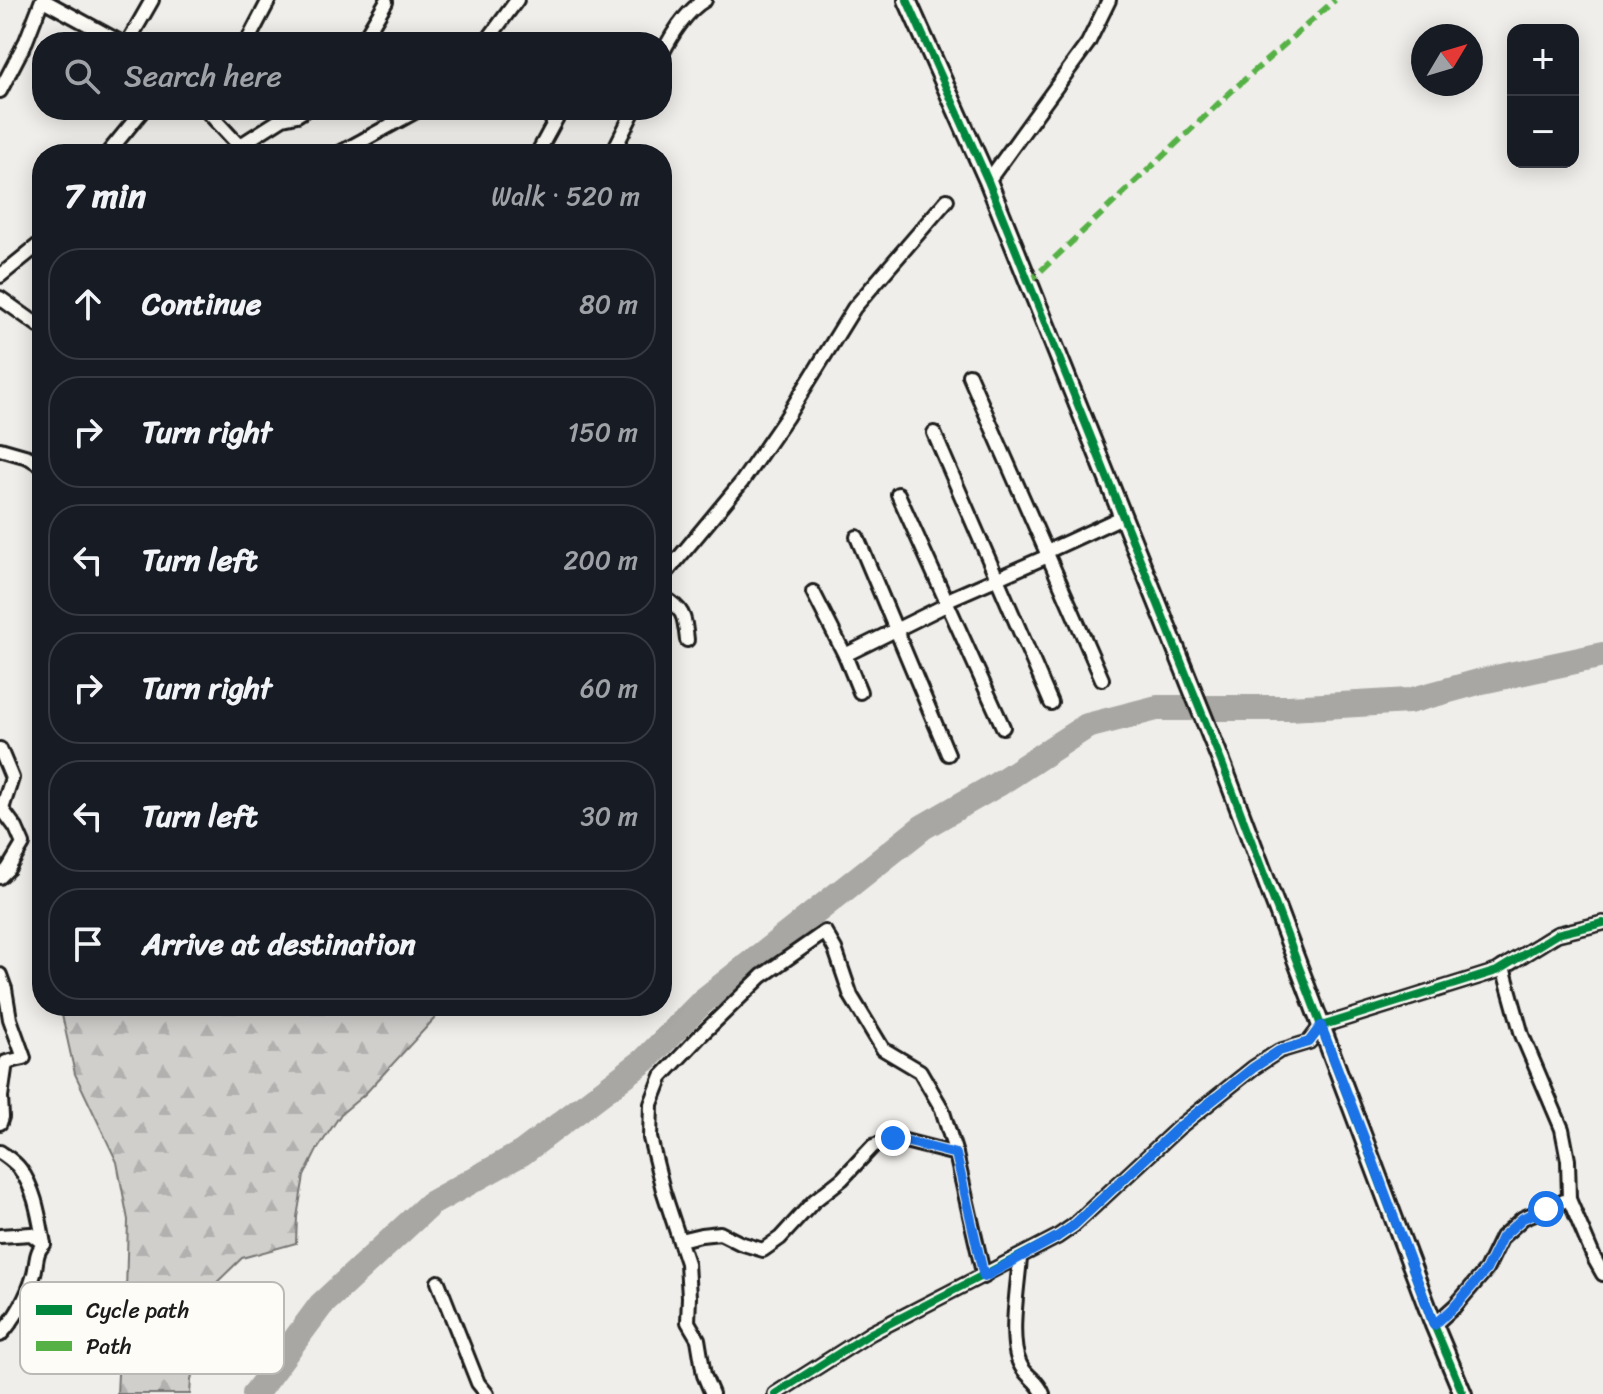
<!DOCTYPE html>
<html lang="en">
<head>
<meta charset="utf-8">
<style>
	:root { --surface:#171b24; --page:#20242c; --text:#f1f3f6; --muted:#9ea1a6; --line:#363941 }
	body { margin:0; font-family:Sriracha,sans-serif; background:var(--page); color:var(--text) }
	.controls { position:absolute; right:24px; top:24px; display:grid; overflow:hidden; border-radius:16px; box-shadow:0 4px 20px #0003 }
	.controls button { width:72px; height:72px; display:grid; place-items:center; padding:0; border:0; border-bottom:2px solid var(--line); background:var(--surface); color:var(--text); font:40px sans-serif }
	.compass { position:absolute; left:1411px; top:24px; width:72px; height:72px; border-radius:50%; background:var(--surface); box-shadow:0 4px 20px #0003; rotate:52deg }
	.stop { position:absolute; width:24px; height:24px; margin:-18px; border:6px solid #1a73e8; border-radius:50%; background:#fff }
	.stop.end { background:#1a73e8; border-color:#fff; box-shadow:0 2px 8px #0008 }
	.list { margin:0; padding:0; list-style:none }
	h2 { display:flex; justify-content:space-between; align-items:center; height:104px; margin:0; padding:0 32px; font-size:34px }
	h2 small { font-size:26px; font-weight:400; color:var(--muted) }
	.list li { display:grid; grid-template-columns:52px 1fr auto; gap:24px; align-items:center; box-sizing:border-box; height:112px; margin:0 16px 16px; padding:0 16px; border:2px solid var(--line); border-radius:32px }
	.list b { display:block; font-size:30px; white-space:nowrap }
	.list em { font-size:26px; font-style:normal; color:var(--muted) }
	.icon { flex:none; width:44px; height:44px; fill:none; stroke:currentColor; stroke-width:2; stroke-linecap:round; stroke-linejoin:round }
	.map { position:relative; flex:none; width:1603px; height:1394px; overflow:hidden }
	.search { position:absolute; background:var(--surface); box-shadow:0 4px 20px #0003; left:32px; top:32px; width:640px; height:88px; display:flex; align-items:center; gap:20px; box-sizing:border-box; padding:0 28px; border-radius:32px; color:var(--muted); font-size:30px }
	.panel { position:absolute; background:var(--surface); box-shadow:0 4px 20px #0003; left:32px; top:144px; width:640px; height:872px; border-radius:32px }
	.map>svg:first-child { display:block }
	.forest { fill:url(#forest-firs); stroke:#767674; stroke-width:2 }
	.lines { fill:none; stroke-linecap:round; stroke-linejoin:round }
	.river { stroke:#a8a7a3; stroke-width:26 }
	.minor-casing { stroke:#1c1c1c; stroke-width:18 }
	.tertiary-casing { stroke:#1c1c1c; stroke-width:22 }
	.minor { stroke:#fdfcf7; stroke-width:12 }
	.tertiary { stroke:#fdfcf7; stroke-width:16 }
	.quiet { stroke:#55b145; stroke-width:6; stroke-dasharray:12 6; stroke-linecap:butt }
	.cycleway-casing { stroke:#fdfcf7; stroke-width:13 }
	.cycleway { stroke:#00873e; stroke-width:8 }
	.route { stroke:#1a73e8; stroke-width:10 }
	.key { fill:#fdfcf7; stroke:#bab9b5; stroke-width:2 }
	.key-label { font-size:22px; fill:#1c1c1c }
</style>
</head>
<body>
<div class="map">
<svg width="1603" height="1394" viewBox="0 0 1603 1394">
	<defs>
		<pattern id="forest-firs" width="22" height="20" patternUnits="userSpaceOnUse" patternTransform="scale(2)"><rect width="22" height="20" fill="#d0cfcc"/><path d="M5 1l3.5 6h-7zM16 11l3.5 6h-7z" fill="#b2b1af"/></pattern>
	</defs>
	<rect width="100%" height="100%" fill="#f0eeea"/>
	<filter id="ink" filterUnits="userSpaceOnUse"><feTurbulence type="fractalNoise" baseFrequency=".0125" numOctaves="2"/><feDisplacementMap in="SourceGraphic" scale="16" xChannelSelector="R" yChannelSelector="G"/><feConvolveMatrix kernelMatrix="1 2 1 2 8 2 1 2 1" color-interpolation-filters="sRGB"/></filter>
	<g filter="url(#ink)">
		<path class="forest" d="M 60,1006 L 446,1006 L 365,1094 L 341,1114 L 317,1150 L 304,1176 L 297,1217 L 296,1243 L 242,1258 L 210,1289 L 191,1380 L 190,1394 L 117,1394 L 118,1374 L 128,1333 L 126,1292 L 128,1220 L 117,1162 L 75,1074 Z"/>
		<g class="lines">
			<path class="river" d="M 255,1394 L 321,1305 L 430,1204 L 522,1153 L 645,1060 L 703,1001 L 923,827 L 998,784 L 1087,726 L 1157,708 L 1289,708 L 1409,701 L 1482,681 L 1603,655"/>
			<defs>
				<g id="minor">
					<path d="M 43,0 L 120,42"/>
					<path d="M 128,42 L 152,0"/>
					<path d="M 247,42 L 269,0"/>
					<path d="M 362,42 L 386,2"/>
					<path d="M 486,42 L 517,0"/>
					<path d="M 662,54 C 671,36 687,10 705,0"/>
					<path d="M 0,91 L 26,41 L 42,0"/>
					<path d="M 206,110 L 247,154"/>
					<path d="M 239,146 L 283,118 L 297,115 L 305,110"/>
					<path d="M 107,154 L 143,110"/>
					<path d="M 338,154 L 418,110"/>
					<path d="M 537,154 L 561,110"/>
					<path d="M 612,154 L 634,110"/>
					<path d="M 988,181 L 1088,43 L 1109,0"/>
					<path d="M 0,276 L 42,242"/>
					<path d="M 0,298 L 42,328"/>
					<path d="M 969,375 L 1102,679"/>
					<path d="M 934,433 L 1051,703"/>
					<path d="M 0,449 L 28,457 L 42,466"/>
					<path d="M 898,494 L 1003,727"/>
					<path d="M 857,537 L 948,754"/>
					<path d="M 1046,552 L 1122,517"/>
					<path d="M 662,578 L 741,483 L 786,418 L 854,308 L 947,200"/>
					<path d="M 813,592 L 845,655 L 860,692"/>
					<path d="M 662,596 C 684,611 684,613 687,640"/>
					<path d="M 945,601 L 1048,556"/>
					<path d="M 845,655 L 946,605"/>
					<path d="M 0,749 L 12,778 L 2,809 L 16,828 L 23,844 L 8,869 L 0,877"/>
					<path d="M 1503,967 L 1522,1035 L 1562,1129 L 1568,1160 L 1569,1199 L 1594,1258 L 1603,1274"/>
					<path d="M 0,975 L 5,989 L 3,995"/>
					<path d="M 0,1123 L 2,1117 L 1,1097 L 6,1062 L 24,1058 L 10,1019 L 5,989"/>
					<path d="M 0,1152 C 7,1157 15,1162 20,1169 C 36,1191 39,1218 44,1244"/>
					<path d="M 0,1236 L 31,1234 L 44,1244 C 35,1252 37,1263 34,1274 C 28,1296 15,1319 0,1335"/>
					<path d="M 680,1240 L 701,1235 L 720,1233 L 740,1243 L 763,1250 L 780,1238 L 814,1201 L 842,1179 L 873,1146 L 893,1138 L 956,1154"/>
					<path d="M 1020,1258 C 1018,1285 1008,1341 1020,1364 C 1025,1376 1039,1381 1043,1394"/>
					<path d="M 438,1282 L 478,1383 L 487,1394"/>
					<path d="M 1434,1325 L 1455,1306 L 1486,1270 L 1502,1237 L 1523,1218 L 1569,1199"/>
					<path d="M 712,1394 L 704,1375 L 698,1339 L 688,1322 L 689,1297 L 687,1263 L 663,1190 L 650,1138 L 651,1104 L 662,1076 L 700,1036 L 762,976 L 825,932 L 835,949 L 851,996 L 883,1049 L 920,1071 L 942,1109 L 956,1154 L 984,1277"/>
					<path d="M 775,1394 L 871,1333 L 1057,1237 L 1073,1226 L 1178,1128 L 1253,1068 L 1279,1051 L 1309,1042 L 1321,1026 L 1497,971 L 1557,934 L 1603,923"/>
				</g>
				<path id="tertiary" d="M 907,0 L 988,181 L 1223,766 L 1434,1325 L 1463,1394"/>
			</defs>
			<use href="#minor" class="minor-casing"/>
			<use href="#tertiary" class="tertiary-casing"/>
			<use href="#minor" class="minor"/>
			<use href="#tertiary" class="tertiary"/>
			<path class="quiet" d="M 1028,283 L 1234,89 L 1335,0"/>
			<defs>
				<g id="cycleway">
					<path d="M 907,0 L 988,181 L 1223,766 L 1434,1325 L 1463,1394"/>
					<path d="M 775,1394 L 871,1333 L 1057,1237 L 1073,1226 L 1178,1128 L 1253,1068 L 1279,1051 L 1309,1042 L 1321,1026 L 1497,971 L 1557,934 L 1603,923"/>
				</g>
			</defs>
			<use href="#cycleway" class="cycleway-casing"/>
			<use href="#cycleway" class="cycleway"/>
		</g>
	</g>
	<g class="lines" filter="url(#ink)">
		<path class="route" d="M 893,1138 L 956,1154 L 984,1277 L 1057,1237 L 1073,1226 L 1178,1128 L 1253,1068 L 1279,1051 L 1309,1042 L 1321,1026 L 1373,1161 L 1434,1325 L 1455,1306 L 1486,1270 L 1502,1237 L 1523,1218 L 1546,1209"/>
	</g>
	<rect x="20" y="1282" width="264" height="92" rx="12" class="key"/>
	<rect x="36" y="1305" width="36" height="10" fill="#00873e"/>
	<rect x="36" y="1341" width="36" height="10" fill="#55b145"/>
	<g class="key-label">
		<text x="86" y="1318">Cycle path</text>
		<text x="86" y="1354">Path</text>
	</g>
</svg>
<div class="controls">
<button>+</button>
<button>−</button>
</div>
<svg class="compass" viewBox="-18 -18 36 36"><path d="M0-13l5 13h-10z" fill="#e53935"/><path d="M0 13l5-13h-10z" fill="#9ea1a6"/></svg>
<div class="stop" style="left:1546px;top:1209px"></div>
<div class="stop end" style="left:893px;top:1138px"></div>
<div class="search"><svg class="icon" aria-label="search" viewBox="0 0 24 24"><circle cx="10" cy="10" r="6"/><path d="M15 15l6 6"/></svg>Search here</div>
<section class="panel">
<h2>7 min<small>Walk · 520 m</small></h2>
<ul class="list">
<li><svg class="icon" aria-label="ahead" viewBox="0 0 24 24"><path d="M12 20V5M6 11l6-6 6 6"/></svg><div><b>Continue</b></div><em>80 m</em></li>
<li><svg class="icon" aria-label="right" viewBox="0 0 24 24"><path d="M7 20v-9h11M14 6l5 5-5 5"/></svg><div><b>Turn right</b></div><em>150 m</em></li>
<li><svg class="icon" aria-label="left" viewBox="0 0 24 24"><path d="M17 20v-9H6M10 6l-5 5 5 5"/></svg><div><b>Turn left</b></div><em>200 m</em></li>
<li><svg class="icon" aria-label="right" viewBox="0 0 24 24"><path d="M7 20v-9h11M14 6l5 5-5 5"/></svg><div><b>Turn right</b></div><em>60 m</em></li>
<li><svg class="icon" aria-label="left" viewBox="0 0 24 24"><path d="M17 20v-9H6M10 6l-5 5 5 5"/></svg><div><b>Turn left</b></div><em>30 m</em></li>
<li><svg class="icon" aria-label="arrive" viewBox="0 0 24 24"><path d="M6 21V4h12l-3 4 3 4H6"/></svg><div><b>Arrive at destination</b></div></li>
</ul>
</section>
</div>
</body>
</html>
